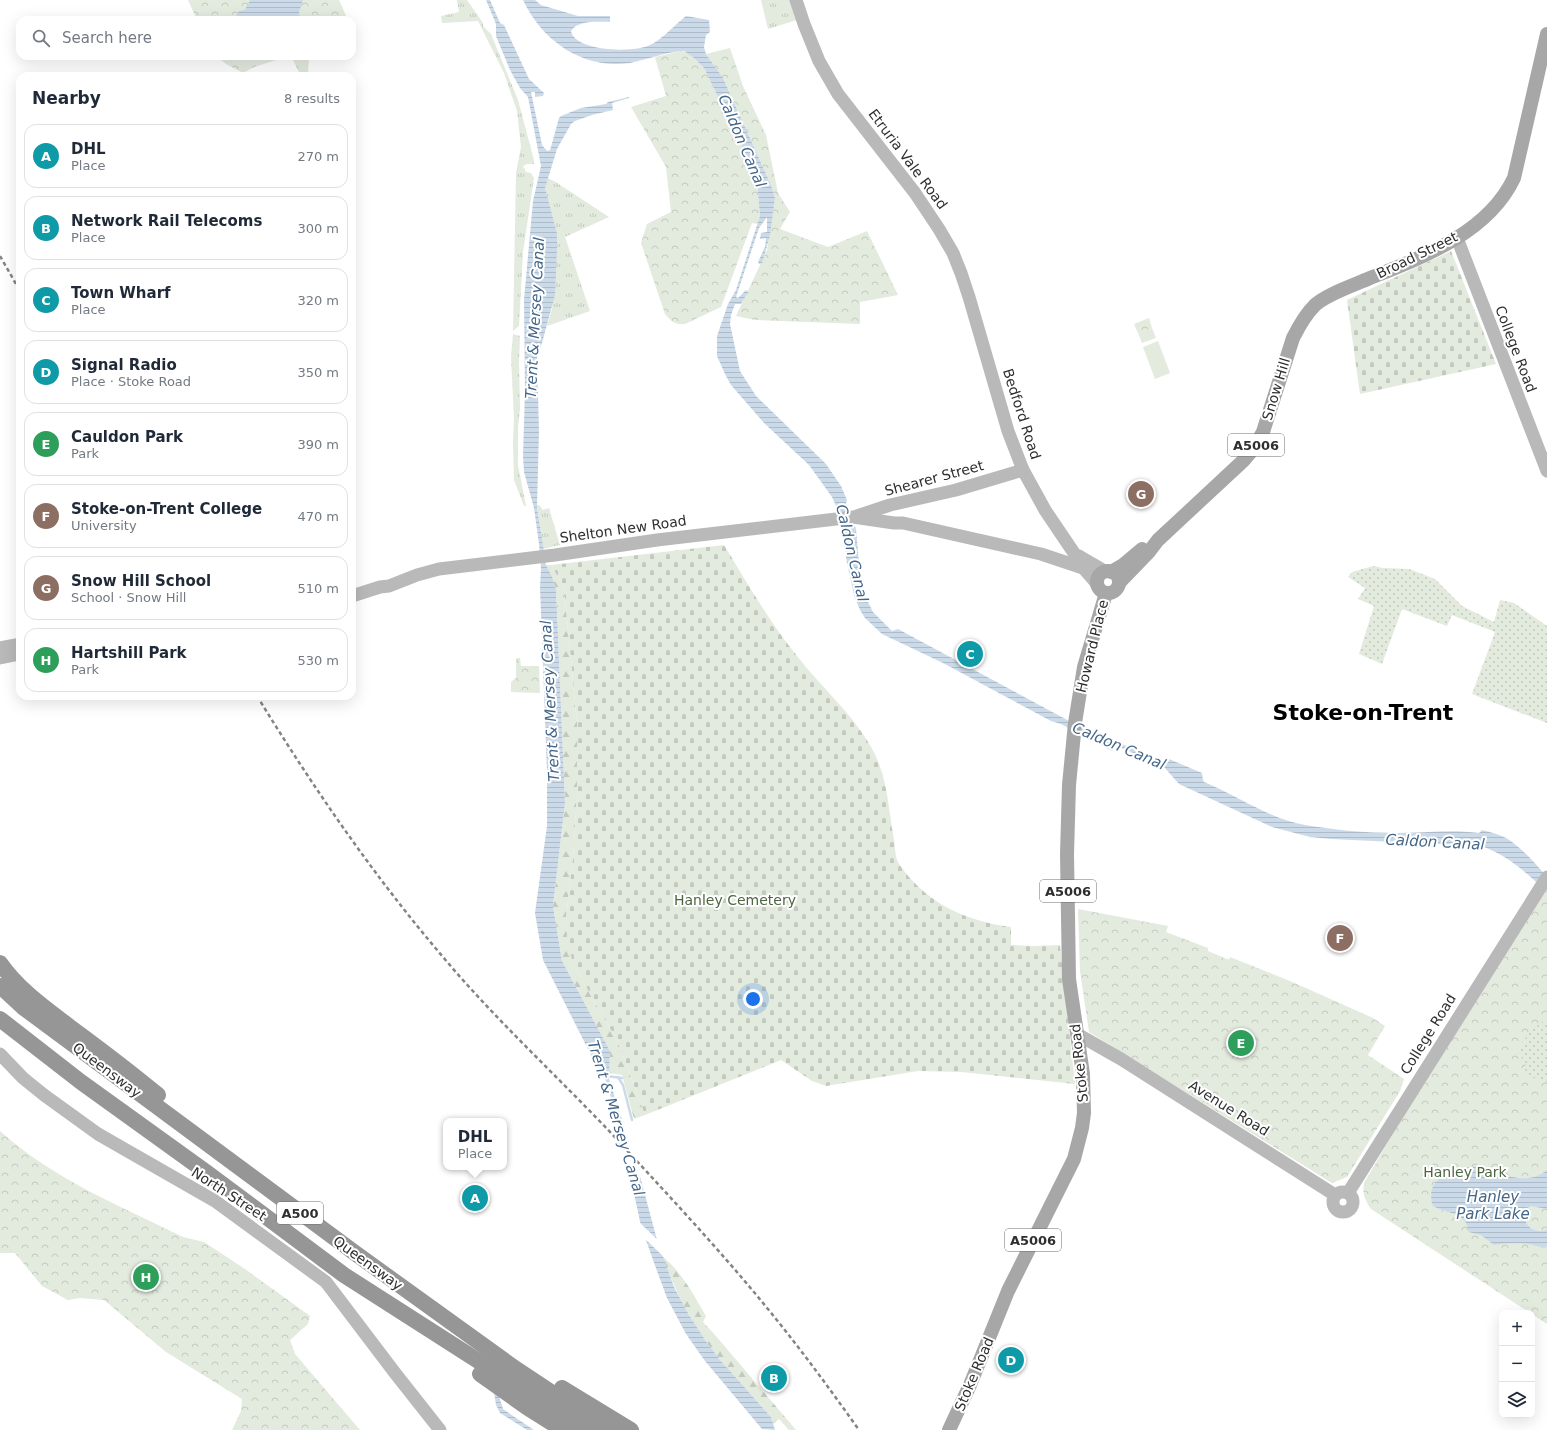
<!DOCTYPE html>
<html lang="en">
<head>
<meta charset="utf-8">
<style>
	:root { --surface:#fff; --page:#f2f2f3; --text:#1f2937; --muted:#747a83; --line:#e0e1e3; --accent:#0b8043 }
	body { margin:0; font-family:"DejaVu Sans",sans-serif; background:var(--page); color:var(--text) }
	.controls { position:absolute; right:12px; bottom:12px; display:grid; overflow:hidden; border-radius:8px; box-shadow:0 4px 16px #0002 }
	.controls button { width:36px; height:36px; display:grid; place-items:center; padding:0; border:0; border-bottom:1px solid var(--line); background:var(--surface); color:var(--text); font:20px sans-serif }
	.you { position:absolute; left:753px; top:999px; width:14px; height:14px; margin:-10px; border:3px solid #fff; border-radius:50%; background:#1a73e8; box-shadow:0 0 0 6px #1a73e833 }
	.badge { display:grid; place-items:center; width:26px; height:26px; border-radius:50%; background:var(--accent); color:#fff; font-size:13px; font-weight:700 }
	.pin { position:absolute; translate:-50% -50%; border:2px solid #fff; box-shadow:0 1px 4px #0006 }
	.popup { position:absolute; left:443px; top:1118px; width:64px; height:52px; box-sizing:border-box; display:grid; place-content:center; border-radius:8px; background:var(--surface); filter:drop-shadow(0 1px 3px #0005); font-size:13px; white-space:nowrap; color:var(--muted) }
	.popup b { font-size:15px; color:var(--text) }
	.popup::after { content:''; position:absolute; left:50%; top:100%; margin-left:-8px; border:8px solid transparent; border-top-color:var(--surface) }
	.list { margin:0; padding:0; list-style:none }
	h2 { display:flex; justify-content:space-between; align-items:center; height:52px; margin:0; padding:0 16px; font-size:17px }
	h2 small { font-size:13px; font-weight:400; color:var(--muted) }
	.list li { display:grid; grid-template-columns:26px 1fr auto; gap:12px; align-items:center; box-sizing:border-box; height:64px; margin:0 8px 8px; padding:0 8px; border:1px solid var(--line); border-radius:12px }
	.list b { display:block; font-size:15px; white-space:nowrap }
	.list p { margin:0; font-size:13px; white-space:nowrap; color:var(--muted) }
	.list em { font-size:13px; font-style:normal; color:var(--muted) }
	.icon { flex:none; width:22px; height:22px; fill:none; stroke:currentColor; stroke-width:2; stroke-linecap:round; stroke-linejoin:round }
	.map { position:relative; flex:none; width:1547px; height:1430px; overflow:hidden }
	.search { position:absolute; background:var(--surface); box-shadow:0 4px 16px #0002; left:16px; top:16px; width:340px; height:44px; display:flex; align-items:center; gap:10px; box-sizing:border-box; padding:0 14px; border-radius:12px; color:var(--muted); font-size:15px }
	.panel { position:absolute; background:var(--surface); box-shadow:0 4px 16px #0002; left:16px; top:72px; width:340px; height:628px; border-radius:12px }
	.map>svg:first-child { display:block }
	.grass { fill:url(#grass-tufts) }
	.forest { fill:url(#forest-firs) }
	.cemetery { fill:url(#cemetery-stones) }
	.park { fill:url(#park-crowns) }
	.garden { fill:url(#garden-dots) }
	.pitch { fill:#e3eade }
	.water { fill:url(#water-rules) }
	.pier { fill:#fff }
	.lines { fill:none; stroke-linecap:round; stroke-linejoin:round }
	.stream { stroke:#cbdae9; stroke-width:2.5 }
	.secondary { stroke:#b9b9b9; stroke-width:13 }
	.primary { stroke:#a7a7a7; stroke-width:14 }
	.highway { stroke:#969696; stroke-width:16 }
	.rail { stroke:#848484; stroke-width:2.5; stroke-dasharray:4 3; stroke-linecap:butt }
	.labels { text-anchor:middle; stroke-width:4; stroke-linejoin:round; paint-order:stroke }
	.shield { fill:#fff; stroke:#6d6d6d; stroke-width:1 }
	.shield-label { font-size:13px; font-weight:bold; fill:#2f2f2f }
	.street-label { font-size:14px; fill:#2f2f2f; stroke:#fff }
	.park-label { font-size:14px; fill:#4d6640; stroke:#fff }
	.water-label { font-size:15px; font-style:italic; fill:#446689; stroke:#fff }
	.town-label { font-size:22px; font-weight:bold; fill:#000; stroke:#fff }
</style>
</head>
<body>
<div class="map">
<svg width="1547" height="1430" viewBox="0 0 1547 1430">
	<defs>
		<pattern id="grass-tufts" width="24" height="20" patternUnits="userSpaceOnUse"><rect width="24" height="20" fill="#e3eade"/><path d="M3 7l-1-3M5 7V3M7 7l1-3M15 17l-1-3M17 17v-4M19 17l1-3" fill="none" stroke="#c3c9bf"/></pattern>
		<pattern id="forest-firs" width="22" height="20" patternUnits="userSpaceOnUse"><rect width="22" height="20" fill="#e3eade"/><path d="M5 1l3.5 6h-7zM16 11l3.5 6h-7z" fill="#c3c9bf"/></pattern>
		<pattern id="cemetery-stones" width="16" height="16" patternUnits="userSpaceOnUse"><rect width="16" height="16" fill="#e3eade"/><path d="M2 7V4a2 2 0 0 1 4 0v3zM10 15v-3a2 2 0 0 1 4 0v3z" fill="#c3c9bf"/></pattern>
		<pattern id="park-crowns" width="20" height="18" patternUnits="userSpaceOnUse"><rect width="20" height="18" fill="#e3eade"/><path d="M2 6a3 3 0 1 1 6 0M12 15a3 3 0 1 1 6 0" fill="none" stroke="#c3c9bf"/></pattern>
		<pattern id="garden-dots" width="8" height="8" patternUnits="userSpaceOnUse"><rect width="8" height="8" fill="#e3eade"/><path d="M2 2h.1M6 6h.1" fill="none" stroke="#c3c9bf" stroke-width="1.8" stroke-linecap="round"/></pattern>
		<pattern id="water-rules" width="6" height="5" patternUnits="userSpaceOnUse"><rect width="6" height="5" fill="#cbdae9"/><path d="M0 2.5h6" fill="none" stroke="#afbbc8"/></pattern>
	</defs>
	<rect width="100%" height="100%" fill="#fff"/>
	<g class="grass">
		<path d="M 457,0 L 467,0 L 483,23 L 483,26 L 491,34 L 518,100 L 534,160 L 534,164 L 527,164 L 523,166 L 526,172 L 531,173 L 534,178 L 523,252 L 519,326 L 513,331 L 516,173 L 521,147 L 517,111 L 504,73 L 478,21 L 442,23 L 441,16 L 459,12 Z"/>
		<path d="M 761,0 L 791,0 L 797,20 L 768,29 Z"/>
		<path d="M 547,178 L 554,181 L 609,217 L 565,237 L 590,311 L 547,326 L 552,309 L 557,233 L 546,193 L 545,188 Z"/>
		<path d="M 513,334 L 520,336 L 519,361 L 520,408 L 518,428 L 518,465 L 526,506 L 524,506 L 514,480 L 513,442 L 514,419 L 511,356 Z"/>
		<path d="M 537,505 L 539,505 L 543,510 L 549,508 L 560,545 L 543,549 Z"/>
	</g>
	<g class="forest">
		<path d="M 546,565 L 551,565 L 564,587 L 577,723 L 577,796 L 573,858 L 566,918 L 573,964 L 618,1042 L 645,1115 L 634,1119 L 622,1075 L 609,1073 L 610,1051 L 562,961 L 553,906 L 565,803 L 556,589 Z"/>
		<path d="M 662,1256 C 682,1272 693,1294 706,1316 L 703,1322 L 715,1335 L 796,1430 L 789,1430 L 779,1419 L 773,1424 L 771,1417 C 754,1398 736,1380 720,1360 C 694,1329 676,1293 662,1256 Z"/>
	</g>
	<g class="cemetery">
		<path d="M 1451,251 L 1496,364 L 1360,394 L 1347,300 Z"/>
		<path d="M 724,545 C 747,583 769,621 797,656 C 821,687 852,713 871,747 C 888,776 888,808 894,840 C 895,847 895,858 899,864 C 926,903 965,921 1011,927 L 1011,945 L 1034,946 L 1060,945 L 1075,1084 L 962,1072 L 918,1071 L 826,1086 L 812,1081 L 781,1060 L 645,1115 L 618,1042 L 573,964 L 567,937 L 566,918 L 573,858 L 577,796 L 577,723 L 564,587 L 551,565 Z"/>
	</g>
	<g class="park">
		<path d="M 188,0 L 339,0 L 348,20 L 197,20 Z"/>
		<path d="M 730,48 L 743,86 L 766,135 L 778,193 L 790,212 L 780,229 L 828,247 L 867,231 L 898,295 L 860,302 L 860,324 L 755,320 L 736,316 L 767,250 L 775,198 L 771,185 L 723,78 L 706,54 Z"/>
		<path d="M 681,51 C 691,52 698,62 704,68 L 754,171 L 757,183 L 760,216 L 758,224 L 752,223 L 721,307 L 685,324 C 675,325 671,321 665,314 L 641,243 L 647,224 L 671,212 L 666,167 L 631,107 L 666,96 L 655,57 Z"/>
		<path d="M 216,56 L 289,56 L 254,67 L 243,73 L 226,64 Z"/>
		<path d="M 291,56 L 309,56 L 308,76 L 301,76 Z"/>
		<path d="M 1149,318 L 1152,328 L 1138,333 L 1134,324 Z"/>
		<path d="M 516,658 L 520,658 L 521,666 L 539,666 L 540,693 L 511,692 L 511,682 L 516,678 Z"/>
		<path d="M 1547,889 L 1547,1324 L 1371,1209 C 1365,1201 1362,1193 1364,1183 L 1408,1108 Z"/>
		<path d="M 1078,909 L 1168,926 L 1166,932 L 1208,948 L 1208,951 L 1229,960 L 1230,957 L 1290,981 L 1373,1018 L 1385,1026 L 1368,1055 L 1404,1079 L 1400,1091 L 1347,1177 L 1332,1183 L 1089,1032 L 1080,971 Z"/>
		<path d="M 0,1131 C 53,1179 120,1206 183,1237 L 204,1242 L 245,1269 L 310,1316 L 308,1324 L 290,1340 L 295,1354 L 360,1430 L 232,1430 L 241,1411 L 242,1399 L 166,1352 L 104,1300 L 80,1298 L 68,1300 L 42,1286 L 15,1253 L 0,1253 Z"/>
	</g>
	<g class="garden">
		<path d="M 1373,566 L 1383,568 L 1409,569 L 1435,579 L 1462,606 L 1494,622 L 1500,600 L 1514,603 L 1547,626 L 1547,723 L 1472,694 L 1495,632 L 1452,615 L 1447,626 L 1402,609 L 1382,664 L 1359,654 L 1374,606 L 1358,599 L 1365,588 L 1348,577 L 1352,572 Z"/>
		<path d="M 1545,1020 L 1547,1021 L 1547,1082 L 1523,1075 L 1526,1064 L 1517,1051 L 1530,1031 Z"/>
	</g>
	<g class="pitch">
		<path d="M 1152,328 L 1156,338 L 1142,343 L 1138,333 Z"/>
		<path d="M 1158,341 L 1170,373 L 1155,379 L 1143,347 Z"/>
	</g>
	<g class="water">
		<path d="M 250,0 L 303,0 L 299,12 L 300,20 L 234,20 L 239,11 L 245,10 Z"/>
		<path d="M 486,0 L 490,0 L 500,23 L 504,25 L 529,79 L 544,93 L 543,96 L 535,97 L 535,92 L 531,92 L 542,145 L 547,151 L 550,150 L 551,147 L 559,118 L 561,116 L 581,108 L 606,104 L 608,102 L 629,97 L 629,98 L 612,103 L 613,110 L 592,115 L 575,121 L 571,124 L 557,149 L 545,188 L 557,233 L 557,249 L 555,295 L 542,343 L 537,356 L 539,431 L 537,507 L 546,565 L 552,577 L 556,589 L 565,803 L 553,906 L 562,961 L 610,1051 L 609,1079 L 640,1176 L 657,1240 L 674,1287 L 689,1315 L 705,1340 L 720,1360 L 771,1417 L 775,1430 L 762,1429 L 705,1361 L 686,1334 L 667,1298 L 653,1260 L 641,1226 L 619,1124 L 606,1081 L 594,1061 L 543,960 L 535,913 L 547,826 L 547,771 L 540,587 L 541,568 L 539,544 L 534,508 L 524,472 L 523,456 L 525,390 L 524,300 L 533,201 L 541,166 L 528,97 L 520,88 L 510,70 L 496,36 L 496,24 Z"/>
		<path d="M 523,0 L 535,0 L 541,5 L 578,16 L 610,16 L 610,22 C 598,22 578,20 571,31 C 575,52 634,53 650,45 C 660,41 676,24 686,16 L 709,20 L 710,32 L 706,35 L 704,47 L 706,54 L 723,78 L 771,185 L 775,198 L 770,235 L 764,257 L 762,263 L 759,264 L 758,262 L 765,247 L 766,238 L 760,239 L 761,233 L 767,232 L 767,217 L 759,228 L 736,297 L 738,298 L 746,290 L 748,292 L 741,304 L 735,304 L 731,315 L 730,324 L 740,371 L 756,396 L 826,464 L 841,486 L 847,500 L 845,507 L 856,529 L 859,564 L 865,596 L 873,612 L 892,631 L 898,629 L 1084,729 L 1129,747 L 1164,763 L 1169,759 L 1202,773 L 1203,780 L 1204,782 C 1238,796 1268,818 1305,825 C 1335,830 1366,833 1396,833 C 1424,833 1451,829 1479,833 L 1482,830 C 1490,832 1498,834 1506,838 C 1521,847 1535,863 1547,877 L 1547,893 C 1528,873 1507,855 1481,846 L 1331,839 L 1310,837 L 1272,827 L 1179,784 L 1164,767 L 1122,748 L 1118,747 L 1112,751 L 1061,724 L 1051,721 L 943,663 L 882,634 L 865,618 L 860,610 L 854,595 L 846,558 L 843,531 L 837,508 L 832,497 L 809,465 L 764,423 L 731,385 L 725,374 L 717,356 L 717,336 L 728,304 L 736,290 L 760,216 L 757,183 L 754,171 L 704,68 L 694,58 L 684,51 C 668,51 646,60 630,63 C 583,70 542,41 523,0 Z"/>
		<path d="M 1477,1166 C 1499,1172 1526,1188 1547,1170 L 1547,1209 L 1531,1206 L 1527,1208 C 1520,1223 1532,1235 1547,1230 L 1547,1247 C 1540,1248 1534,1245 1528,1244 C 1517,1242 1504,1243 1494,1245 L 1481,1235 L 1469,1232 C 1467,1229 1468,1226 1466,1223 C 1460,1212 1443,1212 1433,1206 C 1423,1177 1455,1168 1477,1166 Z"/>
		<path d="M 494,1392 L 499,1396 L 503,1409 L 534,1430 L 527,1430 L 500,1413 L 496,1405 Z"/>
	</g>
	<g class="pier">
		<path d="M 617,1122 L 620,1125 L 624,1123 L 643,1180 L 626,1164 Z"/>
		<path d="M 639,1222 L 660,1242 L 665,1258 L 643,1237 Z"/>
	</g>
	<g class="lines">
		<g class="stream">
			<path d="M 607,1076 L 622,1078"/>
			<path d="M 618,1077 L 623,1085 L 632,1120"/>
		</g>
		<g class="secondary">
			<path d="M 796,0 L 804,24 L 819,61 L 838,94 L 915,193 L 939,229 L 953,253 L 961,273 L 969,297 L 1008,431 L 1023,470 L 1045,510 L 1074,553 C 1079,567 1091,574 1098,586"/>
			<path d="M 1457,238 L 1547,471"/>
			<path d="M 857,516 L 890,505 L 956,490 L 1023,470"/>
			<path d="M 1079,556 C 1087,562 1099,566 1105,572"/>
			<path d="M 352,596 L 380,587 L 389,586 L 417,575 L 439,569 L 555,555 L 657,540 L 853,517 L 894,523 L 903,523 L 1041,554 L 1083,568"/>
			<path d="M 0,648 L 20,644"/>
			<path d="M 0,658 L 20,654"/>
			<path d="M 1077,1034 L 1121,1059 L 1335,1195"/>
			<path d="M 0,1054 L 23,1078 L 44,1095 L 98,1134 L 215,1201 L 326,1282 L 395,1373 L 440,1430"/>
			<circle cx="1343" cy="1202" r="10"/>
			<path d="M 1348,1193 L 1547,877"/>
		</g>
		<g class="primary">
			<circle cx="1108" cy="582" r="11"/>
			<path d="M 1111,572 L 1123,565 L 1142,549"/>
			<path d="M 1119,583 L 1148,553 L 1158,540 L 1244,460 L 1254,448 L 1263,432 L 1293,338 C 1299,326 1305,315 1315,305 C 1327,294 1354,285 1370,278 C 1423,257 1488,233 1514,178 L 1547,34"/>
			<path d="M 949,1430 L 970,1385 L 1008,1291 L 1074,1159 L 1082,1128 L 1084,1113 L 1083,1074 L 1069,979 L 1067,854 L 1069,785 L 1075,723 L 1084,667 L 1106,593"/>
		</g>
		<g class="highway">
			<path d="M 0,963 C 18,989 45,1008 70,1027 C 100,1049 129,1071 158,1095"/>
			<path d="M 0,986 L 24,1008 L 355,1253 L 516,1369 L 608,1430"/>
			<path d="M 0,1019 L 81,1082 L 206,1172 L 344,1275 L 586,1430"/>
			<path d="M 480,1374 L 528,1408 L 563,1430"/>
			<path d="M 562,1388 L 631,1430"/>
		</g>
		<g class="rail">
			<path d="M 0,256 L 20,291"/>
			<path d="M 257,696 C 313,787 373,875 443,957 C 495,1019 555,1074 611,1133 C 667,1194 724,1254 776,1319 C 805,1355 832,1392 859,1430"/>
		</g>
	</g>
	<g class="labels">
		<g class="shield">
			<rect x="1228" y="434" width="56" height="22" rx="3"/>
			<rect x="1040" y="880" width="56" height="22" rx="3"/>
			<rect x="277" y="1202" width="46" height="22" rx="3"/>
			<rect x="1005" y="1229" width="56" height="22" rx="3"/>
		</g>
		<g class="shield-label">
			<text x="1256" y="450">A5006</text>
			<text x="1068" y="896">A5006</text>
			<text x="300" y="1218">A500</text>
			<text x="1033" y="1245">A5006</text>
		</g>
		<g class="street-label">
			<text transform="translate(908 159) rotate(53)" y="5">Etruria Vale Road</text>
			<text transform="translate(1417 255) rotate(-26)" y="5">Broad Street</text>
			<text transform="translate(1516 349) rotate(69)" y="5">College Road</text>
			<text transform="translate(1276 389) rotate(-73)" y="5">Snow Hill</text>
			<text transform="translate(1022 414) rotate(72)" y="5">Bedford Road</text>
			<text transform="translate(934 478) rotate(-15)" y="5">Shearer Street</text>
			<text transform="translate(623 529) rotate(-8)" y="5">Shelton New Road</text>
			<text transform="translate(1092 646) rotate(-76)" y="5">Howard Place</text>
			<text transform="translate(1428 1034) rotate(-58)" y="5">College Road</text>
			<text transform="translate(1079 1063) rotate(-96)" y="5">Stoke Road</text>
			<text transform="translate(107 1070) rotate(37)" y="5">Queensway</text>
			<text transform="translate(1229 1108) rotate(32)" y="5">Avenue Road</text>
			<text transform="translate(229 1194) rotate(33)" y="5">North Street</text>
			<text transform="translate(368 1263) rotate(36)" y="5">Queensway</text>
			<text transform="translate(974 1374) rotate(-67)" y="5">Stoke Road</text>
		</g>
		<g class="park-label">
			<text x="735" y="905">Hanley Cemetery</text>
			<text x="1465" y="1177">Hanley Park</text>
		</g>
		<g class="water-label">
			<text transform="translate(742 141) rotate(67)" y="5">Caldon Canal</text>
			<text transform="translate(535 318) rotate(-87)" y="5">Trent &amp; Mersey Canal</text>
			<text transform="translate(852 553) rotate(77)" y="5">Caldon Canal</text>
			<text transform="translate(550 701) rotate(-93)" y="5">Trent &amp; Mersey Canal</text>
			<text transform="translate(1119 746) rotate(23)" y="5">Caldon Canal</text>
			<text transform="translate(1435 842) rotate(3)" y="5">Caldon Canal</text>
			<text transform="translate(616 1118) rotate(73)" y="5">Trent &amp; Mersey Canal</text>
			<text x="1493" y="1202">Hanley<tspan x="1493" dy="17">Park Lake</tspan></text>
		</g>
		<g class="town-label">
			<text x="1363" y="720">Stoke-on-Trent</text>
		</g>
	</g>
</svg>
<div class="controls">
<button>+</button>
<button>−</button>
<button><svg class="icon" aria-label="layers" viewBox="0 0 24 24"><path d="M12 4l9 5-9 5-9-5zM3 14l9 5 9-5"/></svg></button>
</div>
<div class="you"></div>
<div class="pin badge" style="left:475px;top:1198px;background:#0f9aa8">A</div>
<div class="popup"><b>DHL</b>Place</div>
<div class="pin badge" style="left:774px;top:1378px;background:#0f9aa8">B</div>
<div class="pin badge" style="left:970px;top:654px;background:#0f9aa8">C</div>
<div class="pin badge" style="left:1011px;top:1360px;background:#0f9aa8">D</div>
<div class="pin badge" style="left:1241px;top:1043px;background:#2e9e5b">E</div>
<div class="pin badge" style="left:1340px;top:938px;background:#8d6e63">F</div>
<div class="pin badge" style="left:1141px;top:494px;background:#8d6e63">G</div>
<div class="pin badge" style="left:146px;top:1277px;background:#2e9e5b">H</div>
<div class="search"><svg class="icon" aria-label="search" viewBox="0 0 24 24"><circle cx="10" cy="10" r="6"/><path d="M15 15l6 6"/></svg>Search here</div>
<section class="panel">
<h2>Nearby<small>8 results</small></h2>
<ul class="list">
<li><span class="badge" style="background:#0f9aa8">A</span><div><b>DHL</b><p>Place</p></div><em>270 m</em></li>
<li><span class="badge" style="background:#0f9aa8">B</span><div><b>Network Rail Telecoms</b><p>Place</p></div><em>300 m</em></li>
<li><span class="badge" style="background:#0f9aa8">C</span><div><b>Town Wharf</b><p>Place</p></div><em>320 m</em></li>
<li><span class="badge" style="background:#0f9aa8">D</span><div><b>Signal Radio</b><p>Place · Stoke Road</p></div><em>350 m</em></li>
<li><span class="badge" style="background:#2e9e5b">E</span><div><b>Cauldon Park</b><p>Park</p></div><em>390 m</em></li>
<li><span class="badge" style="background:#8d6e63">F</span><div><b>Stoke-on-Trent College</b><p>University</p></div><em>470 m</em></li>
<li><span class="badge" style="background:#8d6e63">G</span><div><b>Snow Hill School</b><p>School · Snow Hill</p></div><em>510 m</em></li>
<li><span class="badge" style="background:#2e9e5b">H</span><div><b>Hartshill Park</b><p>Park</p></div><em>530 m</em></li>
</ul>
</section>
</div>
</body>
</html>
